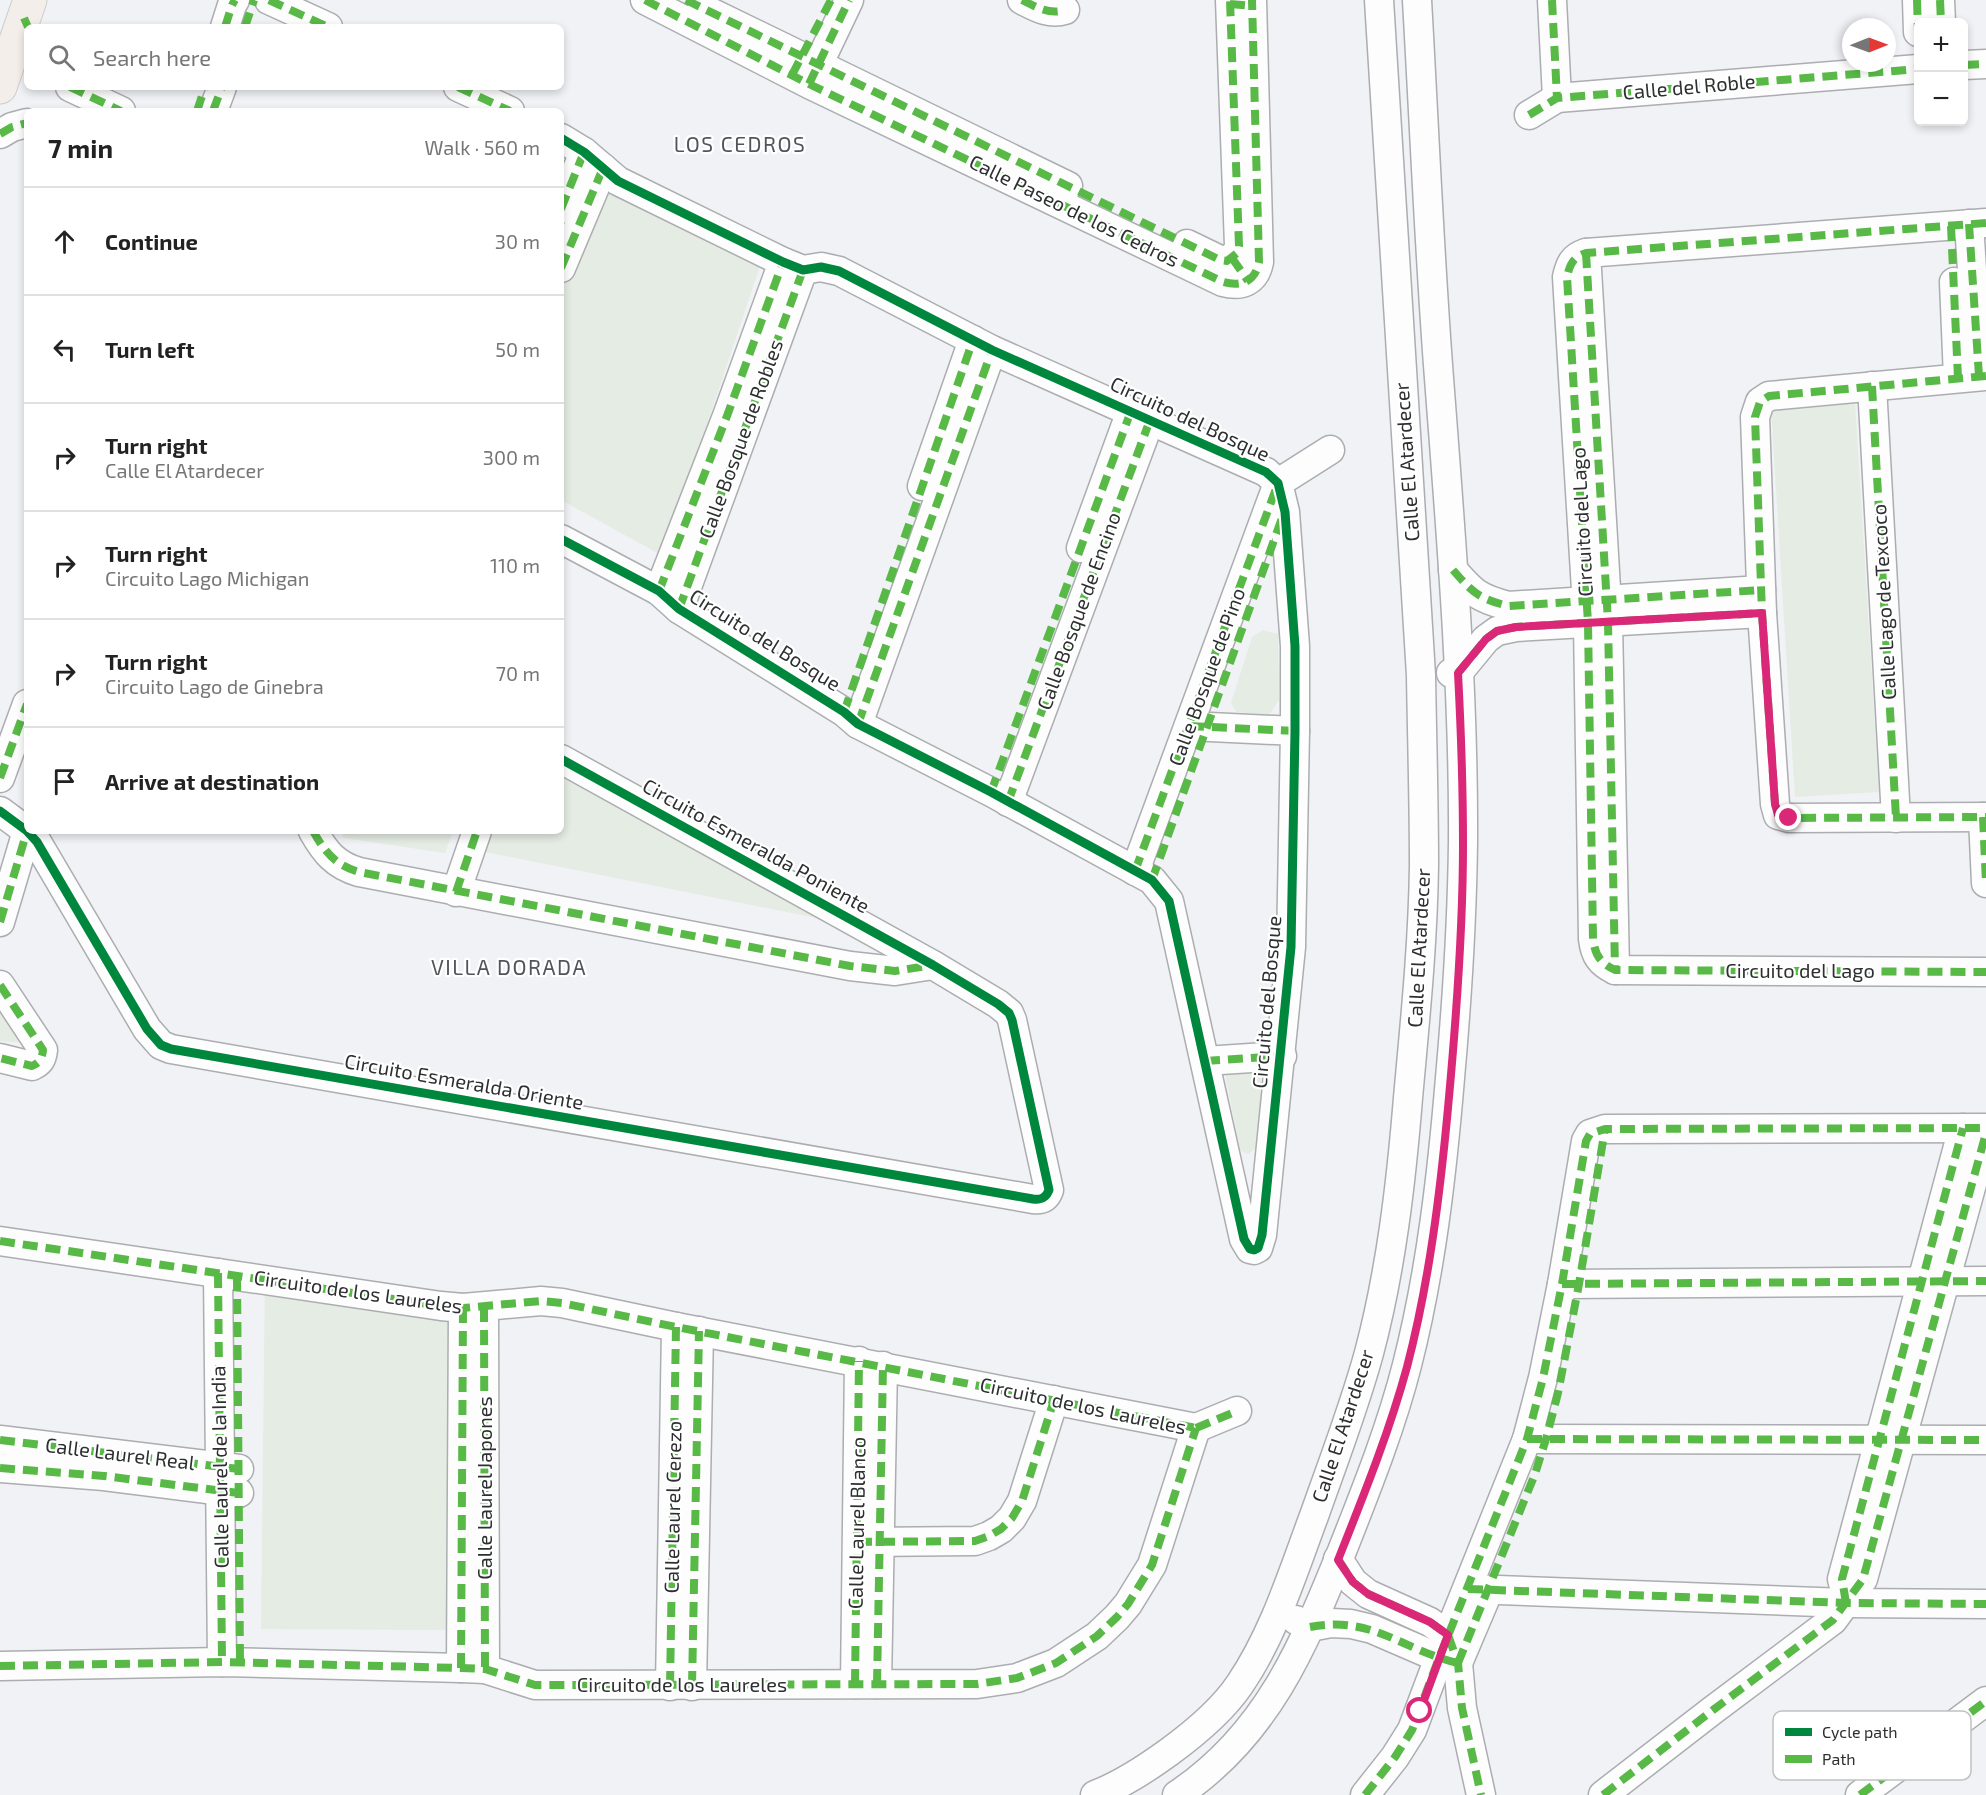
<!DOCTYPE html>
<html lang="en">
<head>
<meta charset="utf-8">
<style>
	:root { --surface:#fff; --page:#f6f6f6; --text:#222; --muted:#767676; --line:#e0e0e0 }
	body { margin:0; font-family:"Exo 2",sans-serif; background:var(--page); color:var(--text) }
	.controls { position:absolute; right:18px; top:18px; display:grid; overflow:hidden; border-radius:9px; box-shadow:0 3px 9px #0003 }
	.controls button { width:54px; height:54px; display:grid; place-items:center; padding:0; border:0; border-bottom:2px solid var(--line); background:var(--surface); color:var(--text); font:30px sans-serif }
	.compass { position:absolute; left:1842px; top:18px; width:54px; height:54px; border-radius:50%; background:var(--surface); box-shadow:0 3px 9px #0003; rotate:89deg }
	.stop { position:absolute; width:18px; height:18px; margin:-14px; border:4px solid #db2777; border-radius:50%; background:#fff }
	.stop.end { background:#db2777; border-color:#fff; box-shadow:0 2px 6px #0008 }
	.list { margin:0; padding:0; list-style:none }
	h2 { display:flex; justify-content:space-between; align-items:center; height:78px; margin:0; padding:0 24px; font-size:26px }
	h2 small { font-size:20px; font-weight:400; color:var(--muted) }
	.list li { display:grid; grid-template-columns:39px 1fr auto; gap:18px; align-items:center; box-sizing:border-box; height:108px; padding:0 24px; border-top:2px solid var(--line) }
	.list b { display:block; font-size:22px; white-space:nowrap }
	.list p { margin:0; font-size:20px; white-space:nowrap; color:var(--muted) }
	.list em { font-size:20px; font-style:normal; color:var(--muted) }
	.icon { flex:none; width:33px; height:33px; fill:none; stroke:currentColor; stroke-width:2; stroke-linecap:round; stroke-linejoin:round }
	.map { position:relative; flex:none; width:1986px; height:1795px; overflow:hidden }
	.search { position:absolute; background:var(--surface); box-shadow:0 3px 9px #0003; left:24px; top:24px; width:540px; height:66px; display:flex; align-items:center; gap:15px; box-sizing:border-box; padding:0 21px; border-radius:9px; color:var(--muted); font-size:22px }
	.panel { position:absolute; background:var(--surface); box-shadow:0 3px 9px #0003; left:24px; top:108px; width:540px; height:726px; border-radius:9px }
	.map>svg:first-child { display:block }
	.green { fill:#e5ece3 }
	.lines { fill:none; stroke-linecap:round; stroke-linejoin:round }
	.minor-casing { stroke:#acadb0; stroke-width:31 }
	.major-casing { stroke:#cbcdce; stroke-width:35 }
	.minor { stroke:#fdfdfe; stroke-width:28 }
	.major { stroke:#f3eeea; stroke-width:33 }
	.quiet { stroke:#58b947; stroke-width:8; stroke-dasharray:15 8; stroke-linecap:butt }
	.cycleway-casing { stroke:#fff; stroke-width:13 }
	.cycleway { stroke:#00873e; stroke-width:9 }
	.route { stroke:#db2777; stroke-width:8 }
	.labels { text-anchor:middle; stroke-width:4.5; stroke-linejoin:round; paint-order:stroke }
	.street-label { font-size:20px; fill:#2d2f31; stroke:#fff }
	.neighbourhood-label { font-size:21px; letter-spacing:1.5px; fill:#505559; stroke:#fff }
	.key { fill:#fff; stroke:#c0c1c1; stroke-width:1.5 }
	.key-label { font-size:16px; fill:#2d2f31 }
</style>
</head>
<body>
<div class="map">
<svg width="1986" height="1795" viewBox="0 0 1986 1795">
	<rect width="100%" height="100%" fill="#f0f2f5"/>
	<g class="green">
		<path d="M 598,177 L 765,251 L 663,556 L 561,500 L 561,273 Z"/>
		<path d="M 1855,402 L 1879,792 L 1795,797 L 1771,408 Z"/>
		<path d="M 1263,630 L 1278,634 L 1279,700 L 1269,715 L 1236,712 L 1231,703 L 1252,637 Z"/>
		<path d="M 561,753 L 887,932 L 480,851 L 487,831 L 561,831 Z"/>
		<path d="M 340,831 L 453,831 L 445,853 L 344,838 Z"/>
		<path d="M 0,1006 L 24,1043 L 0,1041 Z"/>
		<path d="M 1224,1068 L 1265,1068 L 1258,1146 L 1248,1154 L 1240,1150 Z"/>
		<path d="M 265,1277 L 455,1305 L 450,1630 L 261,1629 Z"/>
	</g>
	<g class="lines">
		<defs>
			<g id="minor">
				<path d="M 269,0 L 328,27"/>
				<path d="M 645,0 L 809,84 L 1223,282 C 1241,287 1255,282 1259,262 L 1252,0"/>
				<path d="M 1022,0 C 1036,7 1049,15 1065,10"/>
				<path d="M 1552,0 L 1557,98"/>
				<path d="M 1917,0 L 1918,32"/>
				<path d="M 1940,0 L 1941,22"/>
				<path d="M 702,8 L 1068,186"/>
				<path d="M 225,27 L 232,5 L 235,0"/>
				<path d="M 1964,65 L 1986,64"/>
				<path d="M 810,82 L 849,0"/>
				<path d="M 70,87 L 121,111"/>
				<path d="M 458,87 L 510,111"/>
				<path d="M 213,111 L 222,87"/>
				<path d="M 1529,115 L 1557,98 L 1918,69"/>
				<path d="M 0,134 L 12,127 L 27,123"/>
				<path d="M 561,138 L 584,152 L 618,181 L 783,262 L 803,270 L 821,267 L 839,271 L 992,350 L 1266,472 L 1278,483 L 1285,512 L 1295,646 L 1295,731 L 1291,947 L 1262,1235 L 1258,1248 L 1254,1250 L 1250,1249 L 1244,1239 L 1169,901 L 1152,880 L 991,792 L 858,724 L 844,712 L 679,609 L 659,591 L 561,539"/>
				<path d="M 561,209 L 584,152"/>
				<path d="M 1986,223 L 1586,253 C 1573,257 1570,264 1567,277 L 1588,623 L 1593,939 C 1595,955 1600,963 1615,970 L 1986,972"/>
				<path d="M 1969,224 L 1979,376"/>
				<path d="M 1187,244 L 1220,260 L 1227,261 L 1237,253 L 1239,246 L 1230,0"/>
				<path d="M 1586,253 L 1608,622 L 1615,970"/>
				<path d="M 561,268 L 603,168"/>
				<path d="M 1954,282 L 1958,378"/>
				<path d="M 1986,376 L 1769,396 L 1760,402 L 1755,417 L 1762,613 L 1775,804 L 1778,815 L 1789,818 L 1986,817"/>
				<path d="M 1872,386 L 1896,818"/>
				<path d="M 922,486 L 973,340"/>
				<path d="M 1081,548 L 1131,411"/>
				<path d="M 1453,570 C 1473,593 1478,598 1508,606 L 1761,590"/>
				<path d="M 659,591 L 727,416 L 783,262"/>
				<path d="M 679,609 L 803,270"/>
				<path d="M 1451,673 L 1458,673 L 1486,639 L 1497,631 L 1516,627 L 1762,613"/>
				<path d="M 858,724 L 992,350"/>
				<path d="M 1189,726 L 1295,731"/>
				<path d="M 0,778 L 27,704"/>
				<path d="M 1008,802 L 1150,420"/>
				<path d="M 0,811 L 27,831 L 37,842 L 147,1029 L 161,1045 L 171,1049 L 1033,1199 C 1041,1200 1046,1198 1049,1190 L 1012,1020 L 1009,1013 L 998,1004 L 933,965 L 561,759"/>
				<path d="M 1983,817 L 1986,883"/>
				<path d="M 313,831 C 325,852 335,865 359,872 L 850,966 L 895,971 L 933,965"/>
				<path d="M 1135,871 L 1278,483 L 1330,450"/>
				<path d="M 456,892 L 477,831"/>
				<path d="M 0,922 L 27,831"/>
				<path d="M 0,985 L 43,1050 C 42,1059 40,1062 32,1066 L 0,1058"/>
				<path d="M 1205,1061 L 1282,1056"/>
				<path d="M 0,1241 L 441,1306 L 463,1308 L 541,1301 L 562,1303 L 676,1327 L 1196,1428"/>
				<path d="M 218,1273 L 222,1662"/>
				<path d="M 1562,1284 L 1986,1281"/>
				<path d="M 484,1307 L 485,1669"/>
				<path d="M 1196,1428 L 1237,1411"/>
				<path d="M 1527,1439 L 1986,1440"/>
				<path d="M 0,1440 L 239,1469"/>
				<path d="M 0,1468 L 104,1476 L 239,1493"/>
				<path d="M 862,1542 L 975,1541 L 989,1536 L 1001,1529 L 1012,1518 L 1022,1501 L 1054,1400"/>
				<path d="M 1338,1559 L 1353,1582 L 1368,1594 L 1430,1622 L 1448,1635 L 1458,1663 L 1462,1708 L 1481,1795"/>
				<path d="M 1843,1583 L 1842,1579 L 1963,1128"/>
				<path d="M 1470,1589 L 1846,1603 L 1986,1604"/>
				<path d="M 1296,1620 L 1310,1627 L 1331,1623 L 1351,1624 L 1372,1629 L 1439,1658 L 1456,1662"/>
				<path d="M 1458,1663 L 1489,1590"/>
				<path d="M 0,1666 L 222,1662 L 461,1668 L 485,1669 L 535,1685 L 977,1684 L 1017,1678 L 1056,1663 L 1097,1636 L 1117,1617 L 1128,1604 L 1152,1565 L 1196,1428"/>
				<path d="M 461,1668 L 463,1308"/>
				<path d="M 855,1684 L 859,1361"/>
				<path d="M 877,1684 L 883,1366"/>
				<path d="M 670,1686 L 676,1327"/>
				<path d="M 692,1686 L 699,1331"/>
				<path d="M 1095,1795 C 1121,1785 1147,1768 1169,1752 C 1195,1733 1222,1711 1240,1684 C 1274,1634 1293,1572 1314,1516 C 1333,1462 1354,1408 1369,1353 C 1391,1270 1401,1184 1408,1098 C 1415,1021 1423,943 1424,865 C 1424,802 1422,738 1421,675 L 1379,0"/>
				<path d="M 1177,1795 C 1267,1735 1303,1647 1342,1551 C 1366,1490 1391,1428 1407,1365 C 1431,1271 1442,1174 1450,1078 C 1457,1000 1462,921 1463,843 C 1464,684 1450,524 1438,365 C 1429,244 1424,122 1417,0"/>
				<path d="M 1365,1795 L 1395,1757 L 1412,1730 L 1439,1658 L 1527,1439 L 1543,1378 L 1562,1284 L 1586,1141 L 1590,1134 L 1605,1129 L 1986,1128"/>
				<path d="M 1603,1795 L 1713,1710 L 1833,1620 L 1863,1579 L 1986,1133"/>
				<path d="M 1860,1795 L 1986,1701"/>
			</g>
			<path id="major" d="M 0,87 L 30,0"/>
		</defs>
		<use href="#minor" class="minor-casing"/>
		<use href="#major" class="major-casing"/>
		<use href="#minor" class="minor"/>
		<use href="#major" class="major"/>
		<g class="quiet">
			<path d="M 269,0 L 328,27"/>
			<path d="M 645,0 L 809,84 L 1223,282 C 1241,287 1255,282 1259,262 L 1252,0"/>
			<path d="M 686,0 L 1220,260 L 1227,261 L 1237,253 L 1239,246 L 1230,0"/>
			<path d="M 1022,0 C 1036,7 1049,15 1065,10"/>
			<path d="M 1552,0 L 1557,98"/>
			<path d="M 1917,0 L 1918,32"/>
			<path d="M 1940,0 L 1941,22"/>
			<path d="M 1230,4 L 1253,6"/>
			<path d="M 24,18 L 28,27"/>
			<path d="M 225,27 L 232,5 L 235,0"/>
			<path d="M 245,27 L 254,0"/>
			<path d="M 1964,65 L 1986,64"/>
			<path d="M 792,75 L 831,0"/>
			<path d="M 809,84 L 849,0"/>
			<path d="M 70,87 L 121,111"/>
			<path d="M 458,87 L 510,111"/>
			<path d="M 197,111 L 205,87"/>
			<path d="M 213,111 L 222,87"/>
			<path d="M 1529,115 L 1557,98 L 1918,69"/>
			<path d="M 0,134 L 12,127 L 27,123"/>
			<path d="M 561,209 L 584,152"/>
			<path d="M 1986,223 L 1586,253 C 1573,257 1570,264 1567,277 L 1588,623 L 1593,939 C 1595,955 1600,963 1615,970 L 1986,972"/>
			<path d="M 1969,224 L 1979,376"/>
			<path d="M 1951,226 L 1958,378"/>
			<path d="M 1586,253 L 1608,622 L 1615,970"/>
			<path d="M 1232,258 L 1248,281"/>
			<path d="M 561,268 L 603,168"/>
			<path d="M 1986,376 L 1769,396 L 1760,402 L 1755,417 L 1762,613 L 1775,804 L 1778,815 L 1789,818 L 1986,817"/>
			<path d="M 1872,386 L 1896,818"/>
			<path d="M 1453,570 C 1473,593 1478,598 1508,606 L 1761,590"/>
			<path d="M 659,591 L 727,416 L 783,262"/>
			<path d="M 679,609 L 803,270"/>
			<path d="M 1458,673 L 1486,639 L 1497,631 L 1516,627 L 1762,613"/>
			<path d="M 844,712 L 973,340"/>
			<path d="M 858,724 L 992,350"/>
			<path d="M 1189,726 L 1295,731"/>
			<path d="M 0,778 L 27,704"/>
			<path d="M 991,792 L 1131,411"/>
			<path d="M 1008,802 L 1150,420"/>
			<path d="M 1983,817 L 1986,883"/>
			<path d="M 313,831 C 325,852 335,865 359,872 L 850,966 L 895,971 L 933,965"/>
			<path d="M 1135,871 L 1277,486"/>
			<path d="M 1152,880 L 1282,518"/>
			<path d="M 456,892 L 477,831"/>
			<path d="M 0,922 L 27,831"/>
			<path d="M 0,985 L 43,1050 C 42,1059 40,1062 32,1066 L 0,1058"/>
			<path d="M 1205,1061 L 1282,1056"/>
			<path d="M 0,1241 L 441,1306 L 463,1308 L 541,1301 L 562,1303 L 676,1327 L 1196,1428"/>
			<path d="M 218,1273 L 222,1662"/>
			<path d="M 237,1276 L 240,1663"/>
			<path d="M 1562,1284 L 1986,1281"/>
			<path d="M 484,1307 L 485,1669"/>
			<path d="M 1196,1428 L 1237,1411"/>
			<path d="M 1527,1439 L 1986,1440"/>
			<path d="M 0,1440 L 239,1469"/>
			<path d="M 0,1468 L 104,1476 L 239,1493"/>
			<path d="M 857,1542 L 975,1541 L 989,1536 L 1001,1529 L 1012,1518 L 1022,1501 L 1054,1400"/>
			<path d="M 1338,1559 L 1353,1582 L 1368,1594 L 1430,1622 L 1448,1635 L 1458,1663 L 1462,1708 L 1481,1795"/>
			<path d="M 1468,1589 L 1846,1603 L 1986,1604"/>
			<path d="M 1846,1603 L 1842,1579 L 1963,1128"/>
			<path d="M 1310,1627 C 1372,1615 1402,1650 1458,1663"/>
			<path d="M 1458,1663 L 1535,1474 L 1546,1439 L 1558,1393 L 1579,1284 L 1605,1129"/>
			<path d="M 0,1666 L 222,1662 L 461,1668 L 485,1669 L 535,1685 L 977,1684 L 1017,1678 L 1056,1663 L 1097,1636 L 1117,1617 L 1128,1604 L 1152,1565 L 1196,1428"/>
			<path d="M 461,1668 L 463,1308"/>
			<path d="M 855,1684 L 859,1361"/>
			<path d="M 877,1684 L 883,1366"/>
			<path d="M 670,1686 L 676,1327"/>
			<path d="M 692,1686 L 699,1331"/>
			<path d="M 1365,1795 L 1395,1757 L 1412,1730 L 1439,1658 L 1527,1439 L 1543,1378 L 1562,1284 L 1586,1141 L 1590,1134 L 1605,1129 L 1986,1128"/>
			<path d="M 1603,1795 L 1713,1710 L 1833,1620 L 1863,1579 L 1986,1133"/>
			<path d="M 1860,1795 L 1986,1701"/>
		</g>
		<defs>
			<g id="cycleway">
				<path d="M 561,138 L 584,152 L 618,181 L 783,262 L 803,270 L 821,267 L 839,271 L 992,350 L 1266,472 L 1278,483 L 1285,512 L 1295,646 L 1295,731 L 1291,947 L 1262,1235 L 1258,1248 L 1254,1250 L 1250,1249 L 1244,1239 L 1169,901 L 1152,880 L 991,792 L 858,724 L 844,712 L 679,609 L 659,591 L 561,539"/>
				<path d="M 0,811 L 27,831 L 37,842 L 147,1029 L 161,1045 L 171,1049 L 1033,1199 C 1041,1200 1046,1198 1049,1190 L 1012,1020 L 1009,1013 L 998,1004 L 933,965 L 561,759"/>
			</g>
		</defs>
		<use href="#cycleway" class="cycleway-casing"/>
		<use href="#cycleway" class="cycleway"/>
	</g>
	<g class="lines">
		<path class="route" d="M 1420,1711 L 1448,1635 L 1430,1622 L 1368,1594 L 1353,1582 L 1338,1560 C 1363,1497 1389,1433 1407,1367 C 1429,1283 1440,1194 1448,1108 C 1456,1022 1463,931 1463,845 C 1463,787 1461,730 1458,673 L 1486,639 L 1497,631 L 1516,627 L 1762,613 L 1775,804 L 1778,815 L 1789,818"/>
	</g>
	<g class="labels">
		<g class="street-label">
			<text transform="translate(1689 87) rotate(-5)" y="7">Calle del Roble</text>
			<text transform="translate(1074 211) rotate(26)" y="7">Calle Paseo de los Cedros</text>
			<text transform="translate(1190 419) rotate(25)" y="7">Circuito del Bosque</text>
			<text transform="translate(741 439) rotate(-70)" y="7">Calle Bosque de Robles</text>
			<text transform="translate(1407 462) rotate(-94)" y="7">Calle El Atardecer</text>
			<text transform="translate(1582 522) rotate(-93)" y="7">Circuito del Lago</text>
			<text transform="translate(1884 602) rotate(-93)" y="7">Calle Lago de Texcoco</text>
			<text transform="translate(1079 611) rotate(-70)" y="7">Calle Bosque de Encino</text>
			<text transform="translate(765 640) rotate(32)" y="7">Circuito del Bosque</text>
			<text transform="translate(1207 677) rotate(-70)" y="7">Calle Bosque de Pino</text>
			<text transform="translate(756 846) rotate(29)" y="7">Circuito Esmeralda Poniente</text>
			<text transform="translate(1419 948) rotate(-87)" y="7">Calle El Atardecer</text>
			<text x="1800" y="978">Circuito del Lago</text>
			<text transform="translate(1267 1002) rotate(-85)" y="7">Circuito del Bosque</text>
			<text transform="translate(464 1082) rotate(10)" y="7">Circuito Esmeralda Oriente</text>
			<text transform="translate(358 1292) rotate(8)" y="7">Circuito de los Laureles</text>
			<text transform="translate(1083 1406) rotate(12)" y="7">Circuito de los Laureles</text>
			<text transform="translate(1343 1426) rotate(-72)" y="7">Calle El Atardecer</text>
			<text transform="translate(120 1454) rotate(7)" y="7">Calle Laurel Real</text>
			<text transform="translate(220 1467) rotate(-91)" y="7">Calle Laurel de la India</text>
			<text transform="translate(485 1488) rotate(-90)" y="7">Calle Laurel Japones</text>
			<text transform="translate(673 1507) rotate(-89)" y="7">Calle Laurel Cerezo</text>
			<text transform="translate(857 1523) rotate(-89)" y="7">Calle Laurel Blanco</text>
			<text x="682" y="1692">Circuito de los Laureles</text>
		</g>
		<g class="neighbourhood-label">
			<text x="740" y="152">LOS CEDROS</text>
			<text x="509" y="975">VILLA DORADA</text>
		</g>
	</g>
	<rect x="1773" y="1711" width="198" height="69" rx="9" class="key"/>
	<rect x="1785" y="1728" width="27" height="8" fill="#00873e"/>
	<rect x="1785" y="1755" width="27" height="8" fill="#58b947"/>
	<g class="key-label">
		<text x="1822" y="1738">Cycle path</text>
		<text x="1822" y="1765">Path</text>
	</g>
</svg>
<div class="controls">
<button>+</button>
<button>−</button>
</div>
<svg class="compass" viewBox="-18 -18 36 36"><path d="M0-13l5 13h-10z" fill="#e53935"/><path d="M0 13l5-13h-10z" fill="#767676"/></svg>
<div class="stop" style="left:1420px;top:1711px"></div>
<div class="stop end" style="left:1789px;top:818px"></div>
<div class="search"><svg class="icon" aria-label="search" viewBox="0 0 24 24"><circle cx="10" cy="10" r="6"/><path d="M15 15l6 6"/></svg>Search here</div>
<section class="panel">
<h2>7 min<small>Walk · 560 m</small></h2>
<ul class="list">
<li><svg class="icon" aria-label="ahead" viewBox="0 0 24 24"><path d="M12 20V5M6 11l6-6 6 6"/></svg><div><b>Continue</b></div><em>30 m</em></li>
<li><svg class="icon" aria-label="left" viewBox="0 0 24 24"><path d="M17 20v-9H6M10 6l-5 5 5 5"/></svg><div><b>Turn left</b></div><em>50 m</em></li>
<li><svg class="icon" aria-label="right" viewBox="0 0 24 24"><path d="M7 20v-9h11M14 6l5 5-5 5"/></svg><div><b>Turn right</b><p>Calle El Atardecer</p></div><em>300 m</em></li>
<li><svg class="icon" aria-label="right" viewBox="0 0 24 24"><path d="M7 20v-9h11M14 6l5 5-5 5"/></svg><div><b>Turn right</b><p>Circuito Lago Michigan</p></div><em>110 m</em></li>
<li><svg class="icon" aria-label="right" viewBox="0 0 24 24"><path d="M7 20v-9h11M14 6l5 5-5 5"/></svg><div><b>Turn right</b><p>Circuito Lago de Ginebra</p></div><em>70 m</em></li>
<li><svg class="icon" aria-label="arrive" viewBox="0 0 24 24"><path d="M6 21V4h12l-3 4 3 4H6"/></svg><div><b>Arrive at destination</b></div></li>
</ul>
</section>
</div>
</body>
</html>
